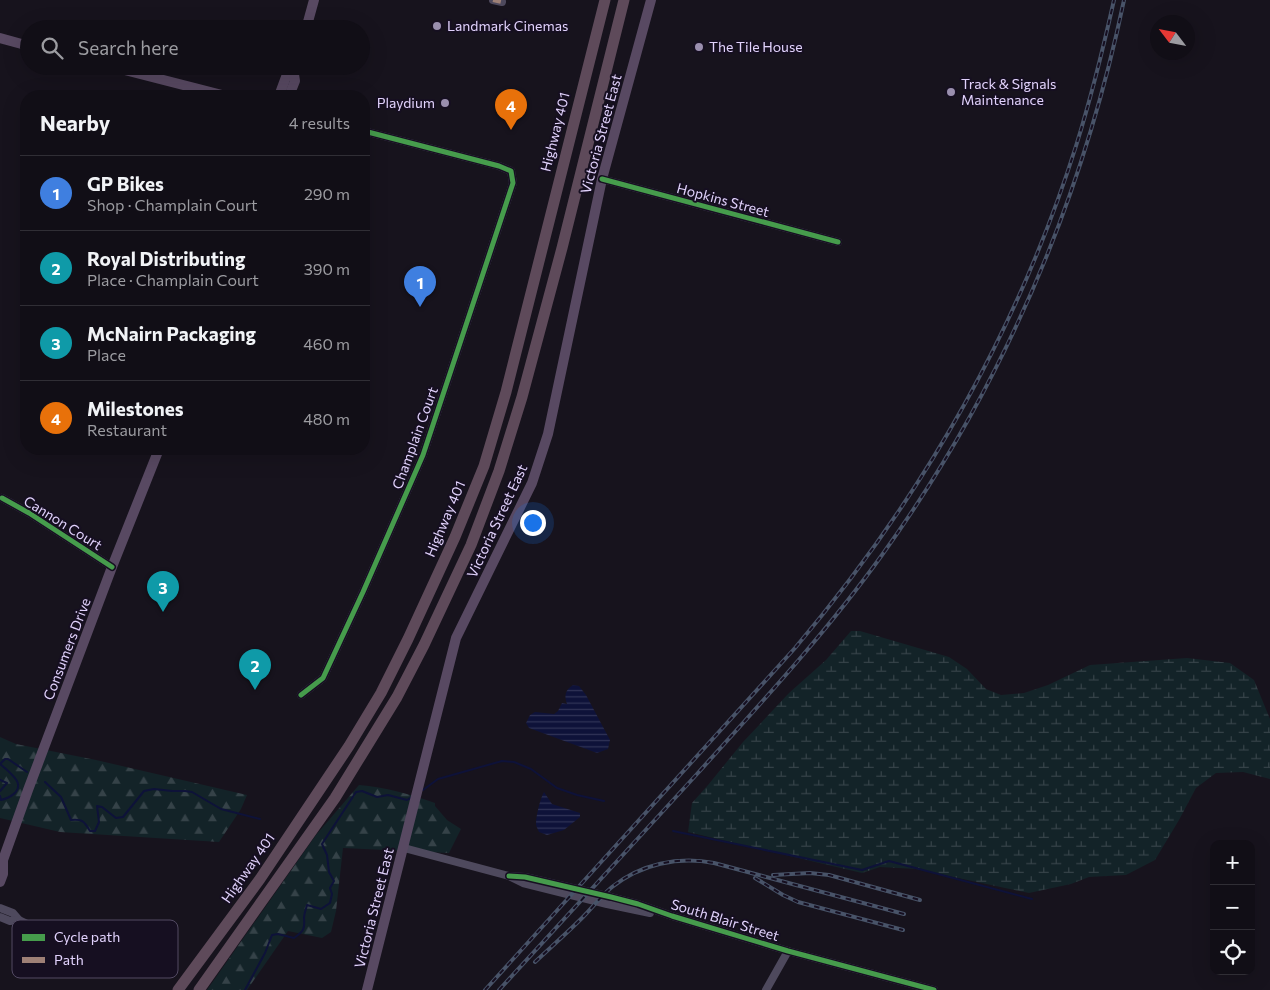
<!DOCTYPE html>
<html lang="en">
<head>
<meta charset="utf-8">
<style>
	:root { --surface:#110e16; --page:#1a171f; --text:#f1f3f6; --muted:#9c9ca1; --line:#302e35; --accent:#b45309 }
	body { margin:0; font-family:Commissioner,sans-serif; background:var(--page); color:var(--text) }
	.controls { position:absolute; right:15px; bottom:15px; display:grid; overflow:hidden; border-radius:10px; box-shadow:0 5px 20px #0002 }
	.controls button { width:45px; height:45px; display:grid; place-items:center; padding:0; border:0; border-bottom:1px solid var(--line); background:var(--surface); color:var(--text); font:25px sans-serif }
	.compass { position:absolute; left:1150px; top:15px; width:45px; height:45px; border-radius:50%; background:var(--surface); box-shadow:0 5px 20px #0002; rotate:302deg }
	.you { position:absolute; left:532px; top:522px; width:18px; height:18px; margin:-12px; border:4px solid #fff; border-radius:50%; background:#1a73e8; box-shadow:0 0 0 8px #1a73e833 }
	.badge { display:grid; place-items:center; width:32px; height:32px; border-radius:50%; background:var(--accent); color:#fff; font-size:16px; font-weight:700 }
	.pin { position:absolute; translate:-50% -41px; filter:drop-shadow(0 1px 2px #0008) }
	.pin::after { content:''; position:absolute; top:26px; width:18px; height:15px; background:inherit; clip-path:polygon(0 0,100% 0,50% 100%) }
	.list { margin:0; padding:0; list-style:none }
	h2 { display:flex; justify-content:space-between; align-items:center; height:65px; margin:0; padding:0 20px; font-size:21px }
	h2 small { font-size:16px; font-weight:400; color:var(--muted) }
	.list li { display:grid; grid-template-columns:32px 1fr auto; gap:15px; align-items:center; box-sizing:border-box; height:75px; padding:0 20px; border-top:1px solid var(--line) }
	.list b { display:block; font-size:19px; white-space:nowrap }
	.list p { margin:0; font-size:16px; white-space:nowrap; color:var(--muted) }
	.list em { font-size:16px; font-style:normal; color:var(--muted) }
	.icon { flex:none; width:28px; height:28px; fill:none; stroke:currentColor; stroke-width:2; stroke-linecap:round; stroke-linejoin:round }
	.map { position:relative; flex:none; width:1270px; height:990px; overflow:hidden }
	.search { position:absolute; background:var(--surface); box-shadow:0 5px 20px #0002; left:20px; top:20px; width:350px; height:55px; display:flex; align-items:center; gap:12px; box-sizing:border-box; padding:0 18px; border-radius:28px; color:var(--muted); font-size:19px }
	.panel { position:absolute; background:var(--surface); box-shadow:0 5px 20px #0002; left:20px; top:90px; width:350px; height:365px; border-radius:20px }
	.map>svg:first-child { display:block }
	.forest { fill:url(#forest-firs) }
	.wetland { fill:url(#wetland-marsh) }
	.water { fill:url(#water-rules) }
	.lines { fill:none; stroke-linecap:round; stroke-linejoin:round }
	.stream { stroke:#0e1239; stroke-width:2 }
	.minor { stroke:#4e495d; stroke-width:8 }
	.major { stroke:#584962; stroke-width:10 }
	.highway { stroke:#5e4a5a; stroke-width:11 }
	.rail-casing { stroke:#485368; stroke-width:4 }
	.rail { stroke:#160f21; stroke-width:2; stroke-dasharray:5.5; stroke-linecap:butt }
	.quiet { stroke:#9e8076; stroke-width:4; stroke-dasharray:8 4; stroke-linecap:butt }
	.cycleway-casing { stroke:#160f21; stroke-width:8 }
	.cycleway { stroke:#469c4c; stroke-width:5 }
	.poi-dot { fill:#9a8fae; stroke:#160f21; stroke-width:2 }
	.labels { text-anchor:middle; stroke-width:4; stroke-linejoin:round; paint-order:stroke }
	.poi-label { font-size:14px; fill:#e1d2fc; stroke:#160f21; text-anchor:start }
	.street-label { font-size:14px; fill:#e1d2fc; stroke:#160f21 }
	.key { fill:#160f21; stroke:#534a63; stroke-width:1 }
	.key-label { font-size:14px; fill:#e1d2fc }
</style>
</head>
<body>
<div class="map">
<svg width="1270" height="990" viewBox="0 0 1270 990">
	<defs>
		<pattern id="forest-firs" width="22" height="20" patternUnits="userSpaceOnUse" patternTransform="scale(1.25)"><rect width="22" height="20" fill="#132328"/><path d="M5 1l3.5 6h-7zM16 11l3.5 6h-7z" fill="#354248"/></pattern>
		<pattern id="wetland-marsh" width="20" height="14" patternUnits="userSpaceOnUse" patternTransform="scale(1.25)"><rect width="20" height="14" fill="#132328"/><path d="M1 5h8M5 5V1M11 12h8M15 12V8" fill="none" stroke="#354248"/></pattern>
		<pattern id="water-rules" width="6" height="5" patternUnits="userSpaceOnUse" patternTransform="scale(1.25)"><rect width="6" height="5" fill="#0e1239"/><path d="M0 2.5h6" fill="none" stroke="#313457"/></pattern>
	</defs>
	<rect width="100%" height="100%" fill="#17131d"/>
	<g class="forest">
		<path d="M 0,737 L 16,744 L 96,760 L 247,795 L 241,809 L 219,842 L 60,832 L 0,818 Z"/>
		<path d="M 359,785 C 385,787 410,794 435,803 L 435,806 L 447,820 L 461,829 L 449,853 L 343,848 L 336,911 L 331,932 L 322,938 L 288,931 L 247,990 L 207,990 L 316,835 Z"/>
	</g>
	<path class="wetland" d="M 851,631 L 860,631 L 949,657 L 967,669 L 986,689 L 1001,695 L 1024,693 L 1048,685 L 1090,665 L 1187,658 L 1230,663 L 1254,680 L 1270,719 L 1270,779 L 1243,772 L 1216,773 L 1196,788 L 1179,820 L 1155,860 L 1126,875 L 1089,877 L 1071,884 L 1029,893 L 916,869 L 880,867 L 862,873 L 688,832 L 692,803 L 708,785 L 743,742 L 789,693 L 826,660 Z"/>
	<g class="water">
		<path d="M 573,685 L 579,686 L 586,695 L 610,740 L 608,749 L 597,753 L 529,728 L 526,723 L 530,715 L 535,712 L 554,714 L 558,711 L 562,703 L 567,704 C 564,696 565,690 573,685 Z"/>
		<path d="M 544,792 L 552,804 L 580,813 L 580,817 L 564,830 L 547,835 L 539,832 C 538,829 536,827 536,824 C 536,816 540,799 544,792 Z"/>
	</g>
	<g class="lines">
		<g class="stream">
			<path d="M 0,780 L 7,783 L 0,791"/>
			<path d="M 45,782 L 61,797 L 71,820 C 83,819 84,821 90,831 L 95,831 L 99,822 L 97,806 L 102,807 L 116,818 L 123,817 L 144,791 L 154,789 L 172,791 L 185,791 L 192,792 L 221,809 L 260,819"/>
			<path d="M 423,790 L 438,779 L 502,761 L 514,762 L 531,769 L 557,788 L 577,795 L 604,801"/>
			<path d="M 0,796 L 1,800 C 9,798 22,792 17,781 C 14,776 5,768 0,764 L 5,759 L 8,759 L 27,772"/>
			<path d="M 673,831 L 862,870 L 889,861 L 1032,899"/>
			<path d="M 245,990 L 265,953 L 272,935 L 278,934 L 294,938 C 304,931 305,929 304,918 C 304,914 306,909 307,905 L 321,909 L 330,903 L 332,894 L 330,888 L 334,881 L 329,872 L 327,855 L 322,844 L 356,792 L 362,791 L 377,797 L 388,795 L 407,800 L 412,797"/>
		</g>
		<g class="minor">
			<path d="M 493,0 L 502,2"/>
			<path d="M 602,179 L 838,242"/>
			<path d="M 2,498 L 29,513 L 112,567"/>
			<path d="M 301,695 L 323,678 L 363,592 L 423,455 L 513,183 L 511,171 L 499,166 L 364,131"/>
			<path d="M 404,848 L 509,876 L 523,883 L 607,904 L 650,913"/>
			<path d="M 509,876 L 525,877 L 611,897 L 638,904 L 672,916 L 788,951 L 934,990"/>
			<path d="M 0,908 L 13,913 L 19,920"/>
			<path d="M 0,917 L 10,921 L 19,920 L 42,931 L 45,935 L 46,943"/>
			<path d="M 766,990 L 788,951"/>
		</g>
		<g class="major">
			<path d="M 306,29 L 314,0"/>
			<path d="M 0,38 L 29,46"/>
			<path d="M 109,66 L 226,96"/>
			<path d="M 279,96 L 286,77 L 294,66"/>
			<path d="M 289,96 L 295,81 L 293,68"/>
			<path d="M 0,882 L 3,874 L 3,860 L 28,790 L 112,567 L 159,449"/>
			<path d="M 367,990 L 456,638 L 532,483 L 548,434 L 602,179 L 651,0"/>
		</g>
		<g class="highway">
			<path d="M 178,990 L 260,879 L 349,746 L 381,693 L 408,639 L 455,537 L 484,466 L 506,392 L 605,0"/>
			<path d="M 199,990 L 335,798 L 362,754 L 397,697 L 424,645 L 471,545 L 499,471 L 522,397 L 562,248 L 624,0"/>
		</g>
		<defs>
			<g id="rail">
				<path d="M 773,875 L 810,873 L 829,875 L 920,900"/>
				<path d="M 755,878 L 783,895 L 798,902 L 903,930"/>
				<path d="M 535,962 C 551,947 567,933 583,917 C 593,907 601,896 612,887 C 641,864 678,856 714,863 L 904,914"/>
				<path d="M 485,990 L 795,648 C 921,499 1017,333 1076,146 C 1091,98 1103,49 1114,0"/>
				<path d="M 499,990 C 565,918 631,846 697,774 C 761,703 826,633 882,555 C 1002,388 1082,201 1124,0"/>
			</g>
		</defs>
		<use href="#rail" class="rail-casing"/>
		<use href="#rail" class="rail"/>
		<path class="quiet" d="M 493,0 L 502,2"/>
		<defs>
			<g id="cycleway">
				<path d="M 602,179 L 838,242"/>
				<path d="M 2,498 L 29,513 L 112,567"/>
				<path d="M 301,695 L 323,678 L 363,592 L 423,455 L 513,183 L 511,171 L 499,166 L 364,131"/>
				<path d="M 509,876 L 525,877 L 611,897 L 638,904 L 672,916 L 788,951 L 934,990"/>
			</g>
		</defs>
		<use href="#cycleway" class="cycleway-casing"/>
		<use href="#cycleway" class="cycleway"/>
	</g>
	<g class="poi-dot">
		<circle cx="437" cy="26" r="5"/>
		<circle cx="699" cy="47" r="5"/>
		<circle cx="951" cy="92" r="5"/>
		<circle cx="445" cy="103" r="5"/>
	</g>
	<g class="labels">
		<g class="poi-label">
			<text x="447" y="31">Landmark Cinemas</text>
			<text x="709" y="52">The Tile House</text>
			<text x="961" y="89">Track &amp; Signals<tspan x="961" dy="16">Maintenance</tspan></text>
			<text x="435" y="108" text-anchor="end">Playdium</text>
		</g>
		<g class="street-label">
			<text transform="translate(555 132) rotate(-76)" y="5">Highway 401</text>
			<text transform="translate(601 134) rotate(-75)" y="5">Victoria Street East</text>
			<text transform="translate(723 200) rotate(15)" y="5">Hopkins Street</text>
			<text transform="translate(415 438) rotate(-70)" y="5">Champlain Court</text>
			<text transform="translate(445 519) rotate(-67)" y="5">Highway 401</text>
			<text transform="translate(497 521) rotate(-65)" y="5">Victoria Street East</text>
			<text transform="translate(63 523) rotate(32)" y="5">Cannon Court</text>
			<text transform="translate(67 649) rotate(-69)" y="5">Consumers Drive</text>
			<text transform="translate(248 868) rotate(-55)" y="5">Highway 401</text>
			<text transform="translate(374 908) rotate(-76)" y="5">Victoria Street East</text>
			<text transform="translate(725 920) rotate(17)" y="5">South Blair Street</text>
		</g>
	</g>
	<rect x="12" y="920" width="166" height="58" rx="8" class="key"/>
	<rect x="22" y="934" width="23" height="7" fill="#469c4c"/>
	<rect x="22" y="957" width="23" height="6" fill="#9e8076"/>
	<g class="key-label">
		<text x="54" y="942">Cycle path</text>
		<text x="54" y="965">Path</text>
	</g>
</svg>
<div class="controls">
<button>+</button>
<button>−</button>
<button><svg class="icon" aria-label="locate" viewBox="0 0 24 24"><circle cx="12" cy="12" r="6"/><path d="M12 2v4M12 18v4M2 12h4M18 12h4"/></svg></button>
</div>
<svg class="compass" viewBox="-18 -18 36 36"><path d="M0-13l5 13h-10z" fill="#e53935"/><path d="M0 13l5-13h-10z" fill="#9c9ca1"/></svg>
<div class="you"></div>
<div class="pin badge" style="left:420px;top:307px;background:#3f7fe0">1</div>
<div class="pin badge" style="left:255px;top:690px;background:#0f9aa8">2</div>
<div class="pin badge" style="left:163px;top:612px;background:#0f9aa8">3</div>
<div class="pin badge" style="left:511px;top:130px;background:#e8710a">4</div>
<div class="search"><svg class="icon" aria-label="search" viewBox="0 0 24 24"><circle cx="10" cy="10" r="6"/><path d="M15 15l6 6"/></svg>Search here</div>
<section class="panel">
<h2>Nearby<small>4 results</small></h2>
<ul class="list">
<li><span class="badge" style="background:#3f7fe0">1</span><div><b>GP Bikes</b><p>Shop · Champlain Court</p></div><em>290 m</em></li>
<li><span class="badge" style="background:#0f9aa8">2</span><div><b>Royal Distributing</b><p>Place · Champlain Court</p></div><em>390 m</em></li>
<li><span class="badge" style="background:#0f9aa8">3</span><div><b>McNairn Packaging</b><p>Place</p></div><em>460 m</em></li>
<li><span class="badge" style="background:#e8710a">4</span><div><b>Milestones</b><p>Restaurant</p></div><em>480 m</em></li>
</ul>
</section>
</div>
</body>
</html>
